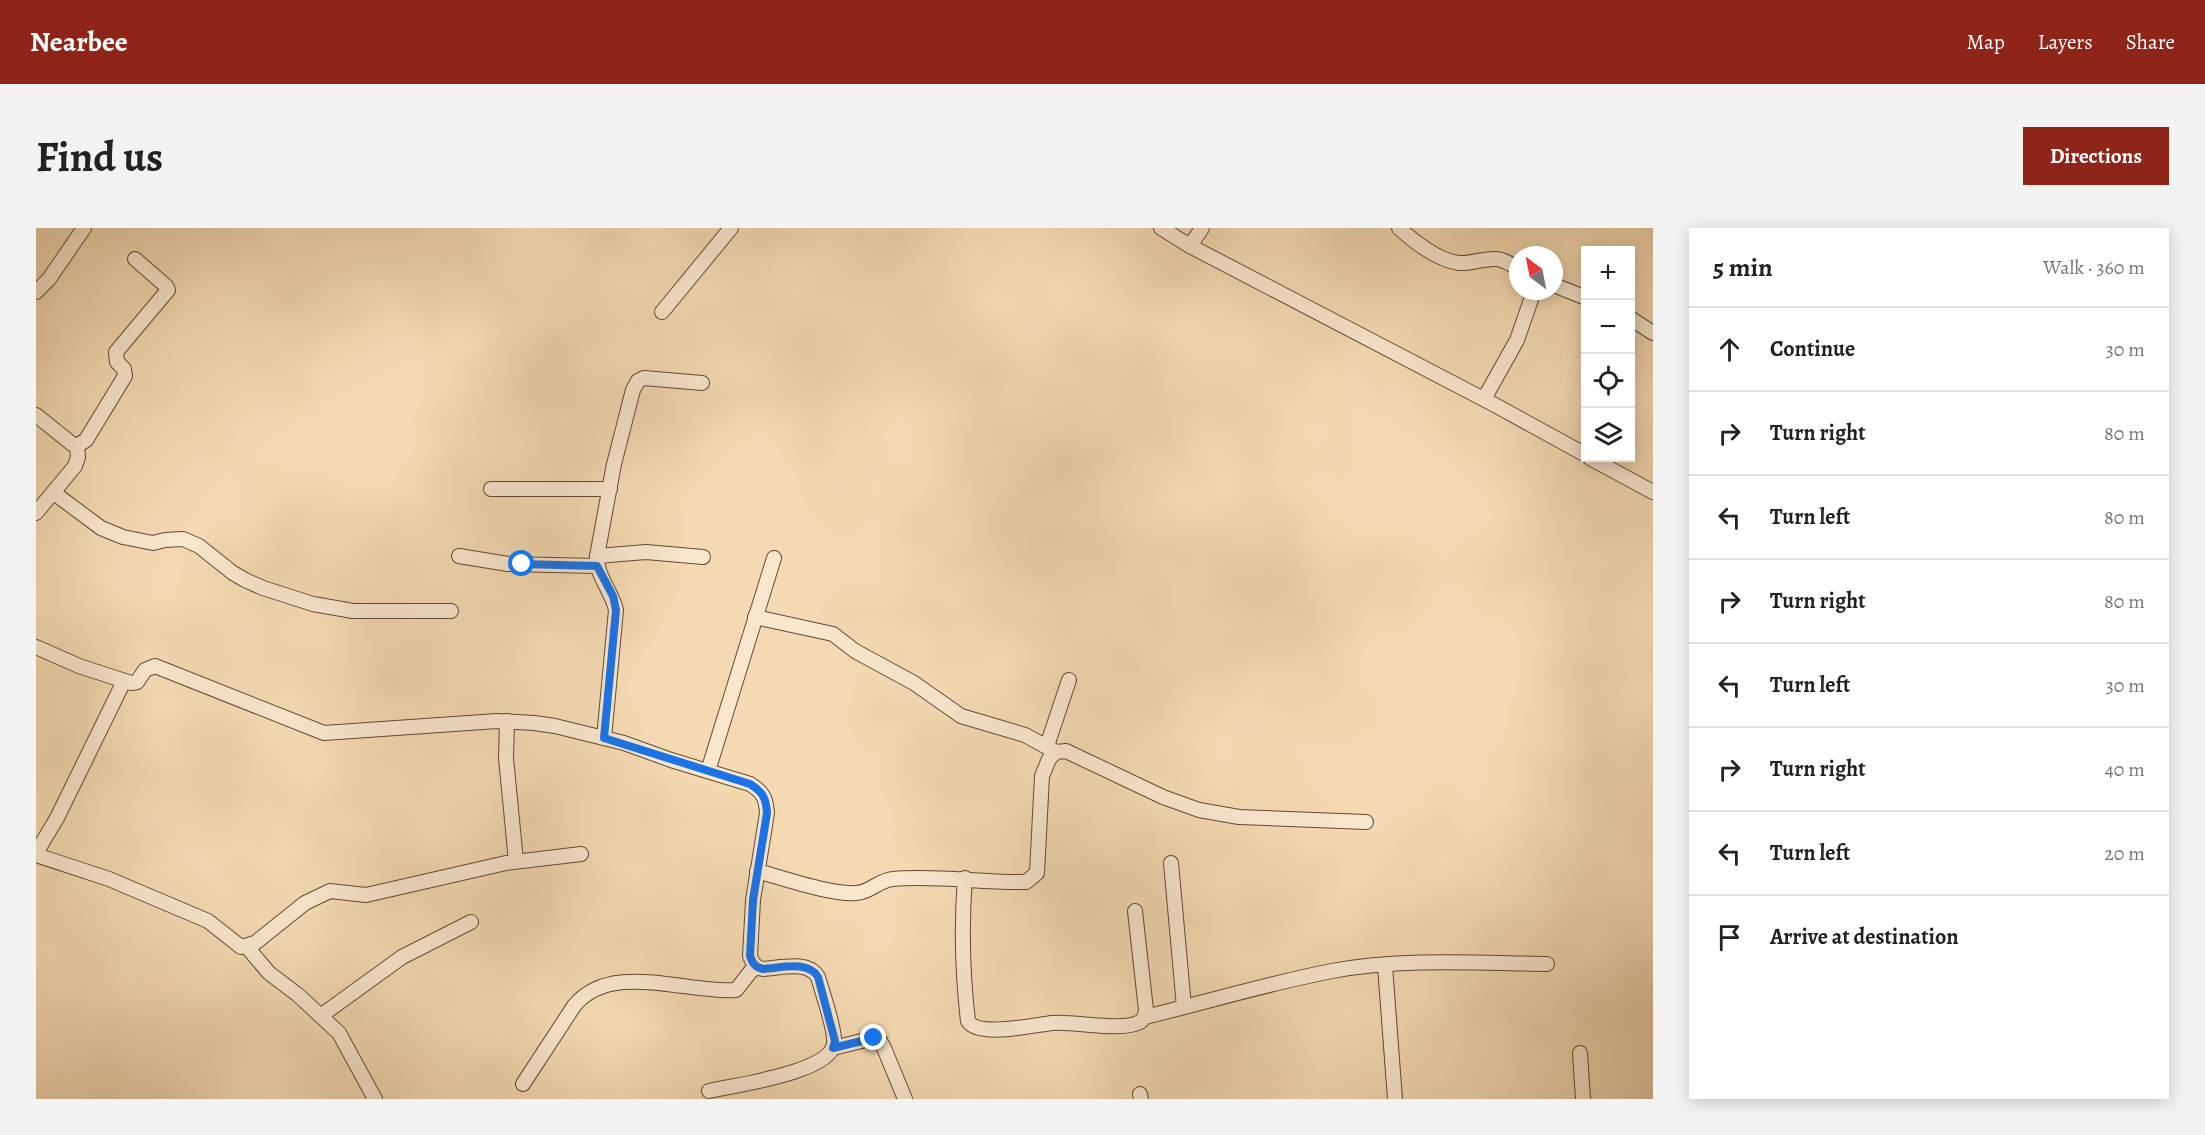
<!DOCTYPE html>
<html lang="en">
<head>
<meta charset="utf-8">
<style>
	:root { --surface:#fff; --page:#f2f2f2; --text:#222; --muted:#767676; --line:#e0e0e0; --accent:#8f2418 }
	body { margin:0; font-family:Alegreya,serif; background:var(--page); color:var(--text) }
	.controls { position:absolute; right:18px; top:18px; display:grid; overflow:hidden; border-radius:0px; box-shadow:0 3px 15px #0003 }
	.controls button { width:54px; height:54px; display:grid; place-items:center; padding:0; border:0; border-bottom:2px solid var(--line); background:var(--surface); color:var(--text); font:30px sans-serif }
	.compass { position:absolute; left:1473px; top:18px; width:54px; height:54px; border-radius:50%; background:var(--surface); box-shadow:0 3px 15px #0003; rotate:328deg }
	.stop { position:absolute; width:18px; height:18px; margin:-14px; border:4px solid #1a73e8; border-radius:50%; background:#fff }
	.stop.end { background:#1a73e8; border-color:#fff; box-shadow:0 2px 6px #0008 }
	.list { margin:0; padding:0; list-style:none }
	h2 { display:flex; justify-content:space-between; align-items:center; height:78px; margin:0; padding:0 24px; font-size:26px }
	h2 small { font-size:20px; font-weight:400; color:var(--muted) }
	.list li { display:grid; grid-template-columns:39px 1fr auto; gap:18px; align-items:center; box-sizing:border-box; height:84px; padding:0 24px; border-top:2px solid var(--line) }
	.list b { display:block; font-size:22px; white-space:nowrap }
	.list em { font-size:20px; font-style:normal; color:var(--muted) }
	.icon { flex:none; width:33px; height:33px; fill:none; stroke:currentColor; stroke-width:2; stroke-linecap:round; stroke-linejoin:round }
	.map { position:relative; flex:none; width:1617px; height:871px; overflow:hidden; border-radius:0px }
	header { display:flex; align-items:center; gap:36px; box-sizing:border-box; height:84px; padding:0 30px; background:var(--accent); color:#fff }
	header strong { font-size:28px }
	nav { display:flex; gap:33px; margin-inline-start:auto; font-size:21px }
	.intro { display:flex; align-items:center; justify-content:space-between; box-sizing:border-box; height:144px; padding:0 36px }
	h1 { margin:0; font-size:42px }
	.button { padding:15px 27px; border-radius:0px; background:var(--accent); color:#fff; font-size:21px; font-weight:700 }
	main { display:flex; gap:36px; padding:0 36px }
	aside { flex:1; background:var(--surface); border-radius:0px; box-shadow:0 3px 15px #0003 }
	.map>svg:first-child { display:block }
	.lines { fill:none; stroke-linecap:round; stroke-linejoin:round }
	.minor-casing { stroke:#604a32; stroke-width:16 }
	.minor { stroke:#f8e6cd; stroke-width:14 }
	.route { stroke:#1a73e8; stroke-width:8 }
</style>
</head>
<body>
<header>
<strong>Nearbee</strong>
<nav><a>Map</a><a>Layers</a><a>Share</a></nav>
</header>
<div class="intro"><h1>Find us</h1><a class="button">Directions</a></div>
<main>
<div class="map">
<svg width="1617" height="871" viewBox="0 0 1617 871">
	<rect width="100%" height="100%" fill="#f4d9b2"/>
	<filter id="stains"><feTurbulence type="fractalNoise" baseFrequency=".00333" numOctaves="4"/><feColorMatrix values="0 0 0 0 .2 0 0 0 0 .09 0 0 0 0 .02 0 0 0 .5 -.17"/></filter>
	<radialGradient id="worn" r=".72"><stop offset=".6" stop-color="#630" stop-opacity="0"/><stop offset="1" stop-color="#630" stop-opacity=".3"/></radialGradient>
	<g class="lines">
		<defs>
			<g id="minor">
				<path d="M 1125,0 L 1154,18 L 1457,176 L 1550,227"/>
				<path d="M 1363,0 C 1377,13 1403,33 1423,35 C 1436,36 1448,30 1460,31 C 1468,31 1475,37 1482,40"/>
				<path d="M 1154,18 L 1166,0"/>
				<path d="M 1518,57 L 1550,70"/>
				<path d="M 0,64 L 13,51 L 48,0"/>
				<path d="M 626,84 L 695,0"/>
				<path d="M 1594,90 L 1617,105"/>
				<path d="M 1448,171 L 1481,112 L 1498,63"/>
				<path d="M 0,187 L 36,216 L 41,218 L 50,212 L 89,148 L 88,141 L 81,134 L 80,124 L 132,62 L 130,58 L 99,31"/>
				<path d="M 1554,230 L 1617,264"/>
				<path d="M 455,261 L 574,261"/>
				<path d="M 18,265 L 65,300 L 87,309 L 117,315 L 129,312 L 147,311 L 163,318 L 197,345 L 209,352 L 227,360 L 277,376 L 317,383 L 415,383"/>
				<path d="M 0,285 L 39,238 L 42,229 L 41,218"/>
				<path d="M 423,328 L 472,336 L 561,338"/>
				<path d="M 561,328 L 610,324 L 667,329"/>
				<path d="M 719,389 L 797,406 L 819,423 L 878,455 L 925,488 L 989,507 L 1020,524"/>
				<path d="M 0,419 L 43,438 L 95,455 L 101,454 L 109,442 L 119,438 L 288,505 L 461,493 L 498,495 L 519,498 L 588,515 L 635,532 L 714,556 C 727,564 730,570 731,585 L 717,672 L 714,728 C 717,736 719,739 727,741 C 745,740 772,732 782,749 C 786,763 800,804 798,816 C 793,845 699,857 673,863"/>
				<path d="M 471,493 L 470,530 L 480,633"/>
				<path d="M 568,510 L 580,382 C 576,363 560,348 561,328 L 578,236 L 597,162 L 602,153 L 608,150 L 666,155"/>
				<path d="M 1011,518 L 1033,452"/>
				<path d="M 672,543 L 738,330"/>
				<path d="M 0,625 L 21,590 L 88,453"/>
				<path d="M 0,627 L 73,651 L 172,693 L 205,719 L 219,715 L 269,675 L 294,663 L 330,667 L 470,635 L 545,626"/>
				<path d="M 1135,635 L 1148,779"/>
				<path d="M 721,643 C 747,650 795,667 820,665 C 833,665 843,652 857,651 C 902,647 945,655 990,654 L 1001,645 L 1006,548 L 1013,531 L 1020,524 L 1030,523 L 1127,569 L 1163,582 L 1203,589 L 1330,594"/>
				<path d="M 929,650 C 925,701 926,742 932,793 C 942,810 998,797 1016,795 C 1040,793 1085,804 1104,794 C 1109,791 1109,786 1110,782 L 1099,683"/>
				<path d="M 211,719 L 233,745 L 262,767 L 303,805 L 339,871"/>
				<path d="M 1349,738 L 1359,871"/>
				<path d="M 286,787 L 366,729 L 435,694"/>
				<path d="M 1109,789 C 1171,774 1233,755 1296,743 C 1366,730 1440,735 1511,736"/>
				<path d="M 797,820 L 838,810 L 844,813 L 848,820 L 869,871"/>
				<path d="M 1544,825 L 1547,871"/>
				<path d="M 487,856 L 538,778 C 575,732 651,766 700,762 L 715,743 L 721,739"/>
				<path d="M 1104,866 L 1105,871"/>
			</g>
		</defs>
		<use href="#minor" class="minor-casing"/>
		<use href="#minor" class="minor"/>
	</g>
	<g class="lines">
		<path class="route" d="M 486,336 L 561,338 L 577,368 L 580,382 L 568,510 L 714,556 C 727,564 730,570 731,585 L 717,672 L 714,728 C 717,736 719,739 727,741 C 745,740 772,732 782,749 L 799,813 L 797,820 L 838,810"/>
	</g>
	<rect width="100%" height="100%" filter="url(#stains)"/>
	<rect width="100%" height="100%" fill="url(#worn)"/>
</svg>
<div class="controls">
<button>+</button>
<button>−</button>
<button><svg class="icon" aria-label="locate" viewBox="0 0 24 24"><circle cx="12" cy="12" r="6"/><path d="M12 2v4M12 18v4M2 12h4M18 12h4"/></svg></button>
<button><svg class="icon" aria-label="layers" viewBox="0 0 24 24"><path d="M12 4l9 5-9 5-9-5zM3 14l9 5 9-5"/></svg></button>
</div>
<svg class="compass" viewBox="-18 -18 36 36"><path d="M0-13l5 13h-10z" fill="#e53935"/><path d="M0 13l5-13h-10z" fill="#767676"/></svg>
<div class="stop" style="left:486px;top:336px"></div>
<div class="stop end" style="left:838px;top:810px"></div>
</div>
<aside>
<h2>5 min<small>Walk · 360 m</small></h2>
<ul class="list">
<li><svg class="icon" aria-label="ahead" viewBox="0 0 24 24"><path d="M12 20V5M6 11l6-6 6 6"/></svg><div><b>Continue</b></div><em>30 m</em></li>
<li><svg class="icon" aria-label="right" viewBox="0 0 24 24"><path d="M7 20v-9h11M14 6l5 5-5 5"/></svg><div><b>Turn right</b></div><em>80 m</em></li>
<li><svg class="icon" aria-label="left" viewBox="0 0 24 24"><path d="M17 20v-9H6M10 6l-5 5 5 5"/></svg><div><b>Turn left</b></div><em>80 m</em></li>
<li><svg class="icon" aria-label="right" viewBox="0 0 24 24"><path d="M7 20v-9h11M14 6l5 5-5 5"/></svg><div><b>Turn right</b></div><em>80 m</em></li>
<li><svg class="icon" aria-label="left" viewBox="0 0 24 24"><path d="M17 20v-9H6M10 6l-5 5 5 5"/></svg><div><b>Turn left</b></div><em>30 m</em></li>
<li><svg class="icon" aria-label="right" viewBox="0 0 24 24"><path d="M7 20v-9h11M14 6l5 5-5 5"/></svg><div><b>Turn right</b></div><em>40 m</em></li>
<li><svg class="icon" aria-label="left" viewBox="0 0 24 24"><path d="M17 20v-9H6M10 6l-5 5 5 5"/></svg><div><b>Turn left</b></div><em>20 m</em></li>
<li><svg class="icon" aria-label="arrive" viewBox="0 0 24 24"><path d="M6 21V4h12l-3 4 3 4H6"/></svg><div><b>Arrive at destination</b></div></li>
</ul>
</aside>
</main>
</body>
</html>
